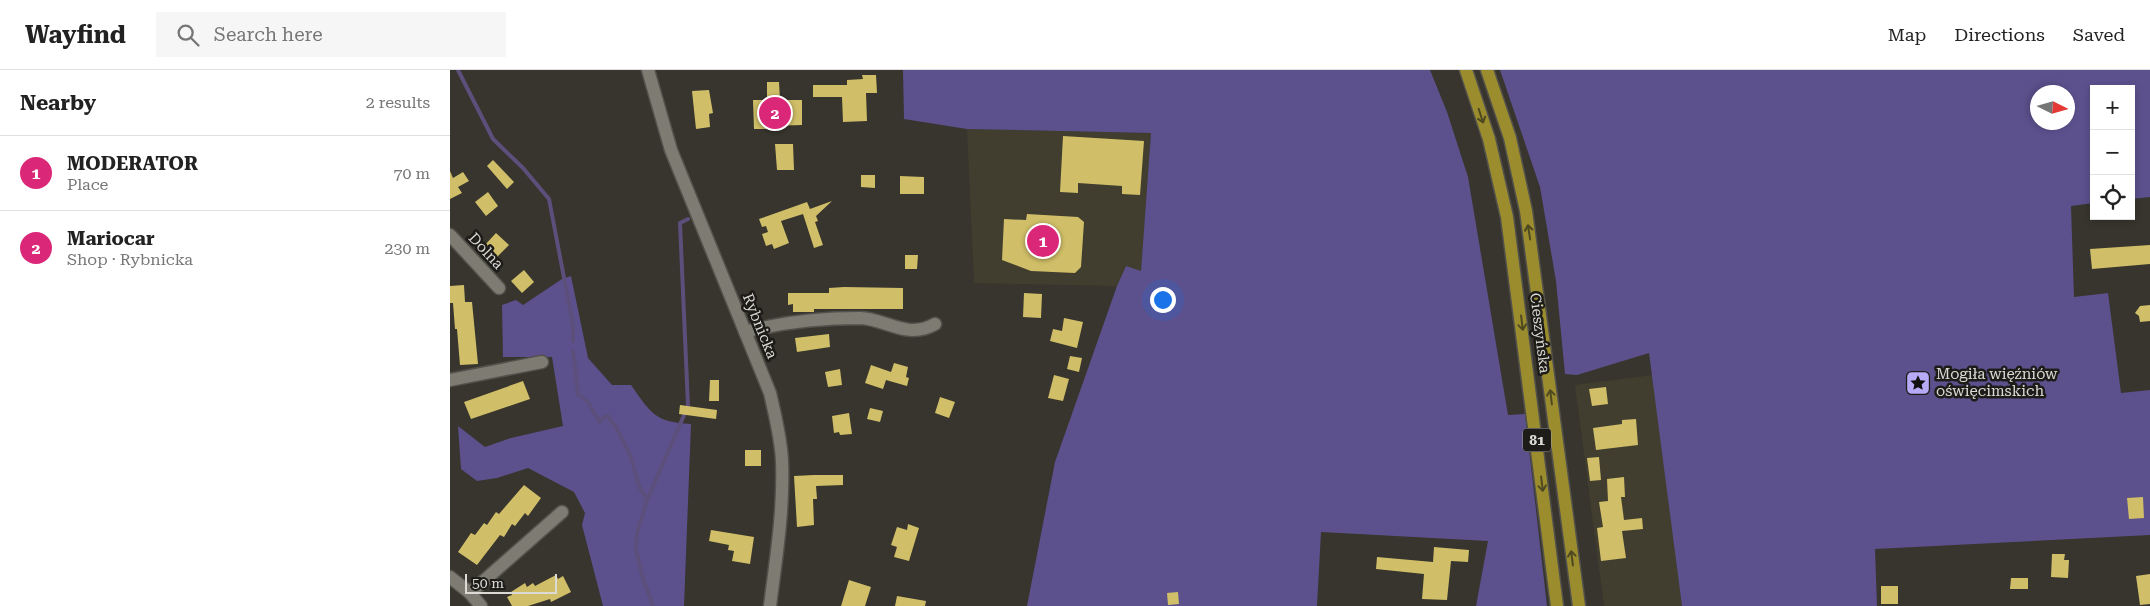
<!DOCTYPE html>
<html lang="en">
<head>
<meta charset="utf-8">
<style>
	:root { --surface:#fff; --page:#f6f6f6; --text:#222; --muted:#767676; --line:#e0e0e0; --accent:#db2777 }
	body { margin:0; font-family:"Roboto Serif",serif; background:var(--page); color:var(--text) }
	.controls { position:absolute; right:15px; top:15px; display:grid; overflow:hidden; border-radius:0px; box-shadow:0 2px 8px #0003 }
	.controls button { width:45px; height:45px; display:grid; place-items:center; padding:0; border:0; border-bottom:1px solid var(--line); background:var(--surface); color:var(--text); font:25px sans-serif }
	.compass { position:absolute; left:1580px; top:15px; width:45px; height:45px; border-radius:50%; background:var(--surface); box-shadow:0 2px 8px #0003; rotate:95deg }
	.scale { position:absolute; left:15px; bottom:12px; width:92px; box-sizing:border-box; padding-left:5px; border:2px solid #dbdad5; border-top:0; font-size:14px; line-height:18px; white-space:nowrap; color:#dbdad5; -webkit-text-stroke:4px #1d1c19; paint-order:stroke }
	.you { position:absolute; left:712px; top:229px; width:18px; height:18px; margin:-12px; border:4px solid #fff; border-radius:50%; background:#1a73e8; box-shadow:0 0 0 8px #1a73e833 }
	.badge { display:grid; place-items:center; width:32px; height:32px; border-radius:50%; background:var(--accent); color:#fff; font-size:16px; font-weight:700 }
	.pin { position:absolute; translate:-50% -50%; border:2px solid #fff; box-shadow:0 1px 5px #0006 }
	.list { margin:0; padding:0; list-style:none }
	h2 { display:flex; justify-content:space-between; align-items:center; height:65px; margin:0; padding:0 20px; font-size:21px }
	h2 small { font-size:16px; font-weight:400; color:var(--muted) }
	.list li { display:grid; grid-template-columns:32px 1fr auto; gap:15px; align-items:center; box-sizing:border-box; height:75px; padding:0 20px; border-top:1px solid var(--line) }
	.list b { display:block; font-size:19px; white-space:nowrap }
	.list p { margin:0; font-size:16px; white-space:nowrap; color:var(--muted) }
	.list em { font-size:16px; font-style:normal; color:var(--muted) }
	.icon { flex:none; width:28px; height:28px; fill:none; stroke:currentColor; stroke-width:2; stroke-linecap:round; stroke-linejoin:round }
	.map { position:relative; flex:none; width:1700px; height:536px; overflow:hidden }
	header { display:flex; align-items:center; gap:30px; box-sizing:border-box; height:70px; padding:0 25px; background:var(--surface); border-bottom:1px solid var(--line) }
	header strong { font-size:24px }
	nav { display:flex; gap:28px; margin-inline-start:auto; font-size:18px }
	.search { width:350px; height:45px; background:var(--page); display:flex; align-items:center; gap:12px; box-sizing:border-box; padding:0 18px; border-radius:0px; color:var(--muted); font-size:19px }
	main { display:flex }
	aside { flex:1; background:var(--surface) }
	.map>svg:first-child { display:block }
	.built { fill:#413e2f }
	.green { fill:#5c518d; fill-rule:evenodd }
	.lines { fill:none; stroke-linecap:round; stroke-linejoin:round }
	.stream { stroke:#5d4f7b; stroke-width:4 }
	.building { fill:#d0bf68 }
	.minor-casing { stroke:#53514b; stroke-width:15 }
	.tertiary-casing { stroke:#53514b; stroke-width:15 }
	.primary-casing { stroke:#53514b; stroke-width:15 }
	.minor { stroke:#7e7c72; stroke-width:12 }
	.tertiary { stroke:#7e7c72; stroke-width:12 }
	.primary { stroke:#9b8c2e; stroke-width:12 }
	.oneway { stroke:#4f4921 }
	.labels { text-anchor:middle; stroke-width:5; stroke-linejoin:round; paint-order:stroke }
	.shield { fill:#1d1c19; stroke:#a2a19d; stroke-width:1 }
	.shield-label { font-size:14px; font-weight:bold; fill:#dbdad5 }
	.street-label { font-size:15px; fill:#dbdad5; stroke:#1d1c19 }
	.poi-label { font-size:15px; fill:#dbdad5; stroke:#1d1c19; text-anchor:start }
</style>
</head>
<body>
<header>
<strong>Wayfind</strong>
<div class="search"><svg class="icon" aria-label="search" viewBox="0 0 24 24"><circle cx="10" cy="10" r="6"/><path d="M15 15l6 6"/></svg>Search here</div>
<nav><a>Map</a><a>Directions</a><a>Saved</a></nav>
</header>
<main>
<aside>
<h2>Nearby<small>2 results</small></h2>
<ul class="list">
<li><span class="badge">1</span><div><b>MODERATOR</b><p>Place</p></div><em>70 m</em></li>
<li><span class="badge">2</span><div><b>Mariocar</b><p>Shop · Rybnicka</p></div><em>230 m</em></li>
</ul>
</aside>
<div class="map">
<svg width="1700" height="536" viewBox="0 0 1700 536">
	<rect width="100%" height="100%" fill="#37352d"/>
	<g class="built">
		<path d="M 517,59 L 701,63 L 691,202 L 676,196 L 667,216 L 524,213 Z"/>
		<path d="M 1203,305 L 1232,536 L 1154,536 L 1125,315 Z"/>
	</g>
	<g class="green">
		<path d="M 453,0 L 980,0 L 997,42 L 1018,107 L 1058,345 L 1075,344 L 1097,536 L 1026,536 L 1038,471 L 871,462 L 867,536 L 577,536 L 605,392 L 667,216 L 676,196 L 691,201 L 701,63 L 517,59 L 454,49 Z"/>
		<path d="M 1050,0 L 1700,0 L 1700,127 L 1681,129 L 1681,19 L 1644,19 L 1644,133 L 1621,136 L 1624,227 L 1658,223 L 1671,323 L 1700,320 L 1700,465 L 1425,479 L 1427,536 L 1232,536 L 1199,283 L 1127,305 L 1115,304 L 1106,211 L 1090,117 ZM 1588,22 L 1618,22 L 1618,52 L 1588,52 Z"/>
		<path d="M 121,206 L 138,288 L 162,315 L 181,315 C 201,343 204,352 241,354 L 234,536 L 153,536 L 132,455 L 135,443 L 124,422 L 78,398 L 47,408 L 27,411 L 11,399 L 8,356 L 35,377 L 61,368 L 113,356 L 102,287 L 53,287 L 52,235 L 66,230 L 73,235 L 112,209 Z"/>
	</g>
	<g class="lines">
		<g class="stream">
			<path d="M 8,0 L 43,69 L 73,98 L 99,129 L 123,255 L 123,271"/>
			<path d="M 123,281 L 128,324 L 137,331 L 150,352 L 154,347 L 158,346 L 167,359 L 181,387 L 189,416 L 197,430"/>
			<path d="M 203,536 L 193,509 L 186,479 L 187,463 L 197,430 L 238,336 L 230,153 L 238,149"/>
		</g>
	</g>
	<g class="building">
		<path d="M 412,5 L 426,5 L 427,23 L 416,23 L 417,51 L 393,52 L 392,27 L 363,27 L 363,15 L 397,15 L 397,10 L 413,9 Z"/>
		<path d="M 317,12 L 329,12 L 330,30 L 352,30 L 352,55 L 320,56 L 320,59 L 304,59 L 303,30 L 317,30 Z"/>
		<path d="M 259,20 L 263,43 L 259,44 L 260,57 L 246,59 L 242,21 Z"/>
		<path d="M 613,66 L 694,71 L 690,125 L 672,124 L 672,116 L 628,113 L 628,123 L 610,122 Z"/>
		<path d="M 325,74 L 343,74 L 344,100 L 327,100 Z"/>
		<path d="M 43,90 L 64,112 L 57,119 L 37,96 Z"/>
		<path d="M 0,101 L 3,108 L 13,102 L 19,111 L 8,117 L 12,123 L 0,129 Z"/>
		<path d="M 411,105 L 425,105 L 425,118 L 411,117 Z"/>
		<path d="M 450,106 L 474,107 L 474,124 L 450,124 Z"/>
		<path d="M 38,122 L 48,136 L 36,146 L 25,132 Z"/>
		<path d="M 382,131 L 366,146 L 368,151 L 365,152 L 373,175 L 364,178 L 353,144 L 331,151 L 339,173 L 324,179 L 322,174 L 316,176 L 312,164 L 318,162 L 316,156 L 312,157 L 309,149 L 357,132 L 360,139 Z"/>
		<path d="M 577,144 L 628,147 L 634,152 L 631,197 L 625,203 L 581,201 L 552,190 L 554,149 L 576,150 Z"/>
		<path d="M 46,163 L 59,175 L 46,188 L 34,176 Z"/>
		<path d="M 1700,175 L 1700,194 L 1642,199 L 1640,179 Z"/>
		<path d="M 455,185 L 468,185 L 467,199 L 455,199 Z"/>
		<path d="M 74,200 L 84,212 L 72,223 L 61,211 Z"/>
		<path d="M 14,215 L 15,232 L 22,232 L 28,294 L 10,295 L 7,259 L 5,259 L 3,233 L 0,233 L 0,216 Z"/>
		<path d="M 394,217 L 453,218 L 453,239 L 364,239 L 364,242 L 343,242 L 343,234 L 338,235 L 338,223 L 379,223 L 379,218 Z"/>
		<path d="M 574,223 L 592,224 L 591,248 L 573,247 Z"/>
		<path d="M 1700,235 L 1700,251 L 1690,252 L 1689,246 L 1685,243 L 1690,236 Z"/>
		<path d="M 614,248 L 633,252 L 627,278 L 600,271 L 603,259 L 612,261 Z"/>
		<path d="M 379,264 L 380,277 L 347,282 L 345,268 Z"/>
		<path d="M 620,286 L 632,288 L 629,302 L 617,299 Z"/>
		<path d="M 444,293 L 458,297 L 456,307 L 459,308 L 457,316 L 436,310 L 433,319 L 415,313 L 421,295 L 441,302 Z"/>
		<path d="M 390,299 L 392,315 L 378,317 L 375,302 Z"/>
		<path d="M 604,305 L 619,309 L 613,331 L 598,328 Z"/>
		<path d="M 260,310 L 269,310 L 269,331 L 259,331 Z"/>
		<path d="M 73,311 L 80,329 L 21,349 L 14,332 Z"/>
		<path d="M 1156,317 L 1158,334 L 1142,336 L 1139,319 Z"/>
		<path d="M 490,327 L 505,332 L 499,348 L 485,343 Z"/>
		<path d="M 230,335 L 267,340 L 266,349 L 229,344 Z"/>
		<path d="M 420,338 L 433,341 L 430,352 L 417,349 Z"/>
		<path d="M 399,343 L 402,364 L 390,365 L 389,362 L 384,363 L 382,346 Z"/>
		<path d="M 1186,349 L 1188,375 L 1146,380 L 1143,358 L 1172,354 L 1172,350 Z"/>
		<rect x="295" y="380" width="16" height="16"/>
		<path d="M 1149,387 L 1151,410 L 1140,411 L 1137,388 Z"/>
		<path d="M 364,405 L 393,405 L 393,415 L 366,416 L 367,429 L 363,429 L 364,455 L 347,457 L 344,406 Z"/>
		<path d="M 1174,407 L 1175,427 L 1171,427 L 1174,450 L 1192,448 L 1193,459 L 1172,461 L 1176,488 L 1151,491 L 1147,458 L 1153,457 L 1149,432 L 1158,431 L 1157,409 Z"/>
		<path d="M 74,415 L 91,428 L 78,446 L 75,443 L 65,456 L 62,454 L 54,467 L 50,465 L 27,495 L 8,482 L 21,463 L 25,465 L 34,453 L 37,455 L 46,442 L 49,444 Z"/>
		<path d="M 1693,427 L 1694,448 L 1679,449 L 1677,428 Z"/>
		<path d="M 458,454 L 469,458 L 459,491 L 444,487 L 447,477 L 441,475 L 447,457 L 457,460 Z"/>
		<path d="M 261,460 L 304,467 L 300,494 L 282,491 L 284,481 L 278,480 L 279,475 L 259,471 Z"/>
		<path d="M 984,477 L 1019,480 L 1018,492 L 1001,491 L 997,530 L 972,529 L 974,504 L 926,499 L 927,487 L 983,492 Z"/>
		<path d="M 1602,484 L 1615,484 L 1614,490 L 1619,490 L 1618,508 L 1601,507 Z"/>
		<path d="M 1700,504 L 1700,534 L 1690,535 L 1686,506 Z"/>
		<path d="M 106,505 L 108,509 L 113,506 L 121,522 L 101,532 L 100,529 L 78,536 L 62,536 L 57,527 L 62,525 L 61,522 L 75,513 L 77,517 L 83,513 L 85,516 Z"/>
		<path d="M 1561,508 L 1578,508 L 1578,519 L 1560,519 Z"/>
		<path d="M 399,510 L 421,517 L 415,536 L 391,536 Z"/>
		<rect x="1431" y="516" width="17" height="18"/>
		<path d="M 728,522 L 729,534 L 718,535 L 717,523 Z"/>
		<path d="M 447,526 L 476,531 L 475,536 L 445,536 Z"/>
	</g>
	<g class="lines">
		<defs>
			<g id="minor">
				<path d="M 0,165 L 49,218"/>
				<path d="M 295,262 C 332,252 372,248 410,248 C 437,249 457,270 485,254"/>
				<path d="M 0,310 L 92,292"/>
				<path d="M 0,507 L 20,523 L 31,536"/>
				<path d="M 20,523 L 112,442"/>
			</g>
			<path id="tertiary" d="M 198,0 L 221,80 L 320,323 C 325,345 331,368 332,391 C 334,440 326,488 320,536"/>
			<g id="primary">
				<path d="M 1016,0 L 1039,69 L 1057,147 L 1107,536"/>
				<path d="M 1037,0 L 1060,68 L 1076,141 L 1129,536"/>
			</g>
		</defs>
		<use href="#minor" class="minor-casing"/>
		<use href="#tertiary" class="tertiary-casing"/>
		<use href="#primary" class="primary-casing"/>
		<use href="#minor" class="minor"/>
		<use href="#tertiary" class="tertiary"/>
		<use href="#primary" class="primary"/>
	</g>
	<defs><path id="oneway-shaft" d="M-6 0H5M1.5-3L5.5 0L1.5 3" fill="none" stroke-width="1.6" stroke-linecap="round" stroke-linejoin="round" transform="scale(1.25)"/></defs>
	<g class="oneway">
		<use href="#oneway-shaft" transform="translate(1031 46) rotate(72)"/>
		<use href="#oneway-shaft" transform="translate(1079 162) rotate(-99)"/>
		<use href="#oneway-shaft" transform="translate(1072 253) rotate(83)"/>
		<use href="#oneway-shaft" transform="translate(1101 327) rotate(-97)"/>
		<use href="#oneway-shaft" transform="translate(1092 414) rotate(83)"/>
		<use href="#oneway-shaft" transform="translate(1122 488) rotate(-97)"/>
	</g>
	<defs>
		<symbol id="sight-square" viewBox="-11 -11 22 22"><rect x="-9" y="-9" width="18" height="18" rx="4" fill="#b7abf8" stroke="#1d1c19"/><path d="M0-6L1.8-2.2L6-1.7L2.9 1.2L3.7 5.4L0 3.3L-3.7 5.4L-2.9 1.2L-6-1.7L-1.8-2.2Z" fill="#111"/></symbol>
	</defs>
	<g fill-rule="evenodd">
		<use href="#sight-square" x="1454" y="299" width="28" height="28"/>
	</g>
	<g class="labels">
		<rect class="shield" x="1073" y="358.5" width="28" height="23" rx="4"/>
		<g class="shield-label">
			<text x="1087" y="375">81</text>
		</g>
		<g class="street-label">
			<text transform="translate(36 181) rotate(47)" y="5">Dolna</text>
			<text transform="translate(310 256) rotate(68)" y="5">Rybnicka</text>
			<text transform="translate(1090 263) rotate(83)" y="5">Cieszyńska</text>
		</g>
		<g class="poi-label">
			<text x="1486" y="309">Mogiła więźniów<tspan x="1486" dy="17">oświęcimskich</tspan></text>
		</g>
	</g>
</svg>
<div class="controls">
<button>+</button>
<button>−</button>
<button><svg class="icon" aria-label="locate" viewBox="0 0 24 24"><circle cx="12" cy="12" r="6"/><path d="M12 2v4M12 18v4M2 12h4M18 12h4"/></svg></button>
</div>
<svg class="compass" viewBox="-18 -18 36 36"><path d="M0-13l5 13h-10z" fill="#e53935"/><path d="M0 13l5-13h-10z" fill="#767676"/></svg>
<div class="scale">50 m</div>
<div class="you"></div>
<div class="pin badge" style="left:593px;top:171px">1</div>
<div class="pin badge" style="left:325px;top:43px">2</div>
</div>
</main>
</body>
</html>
